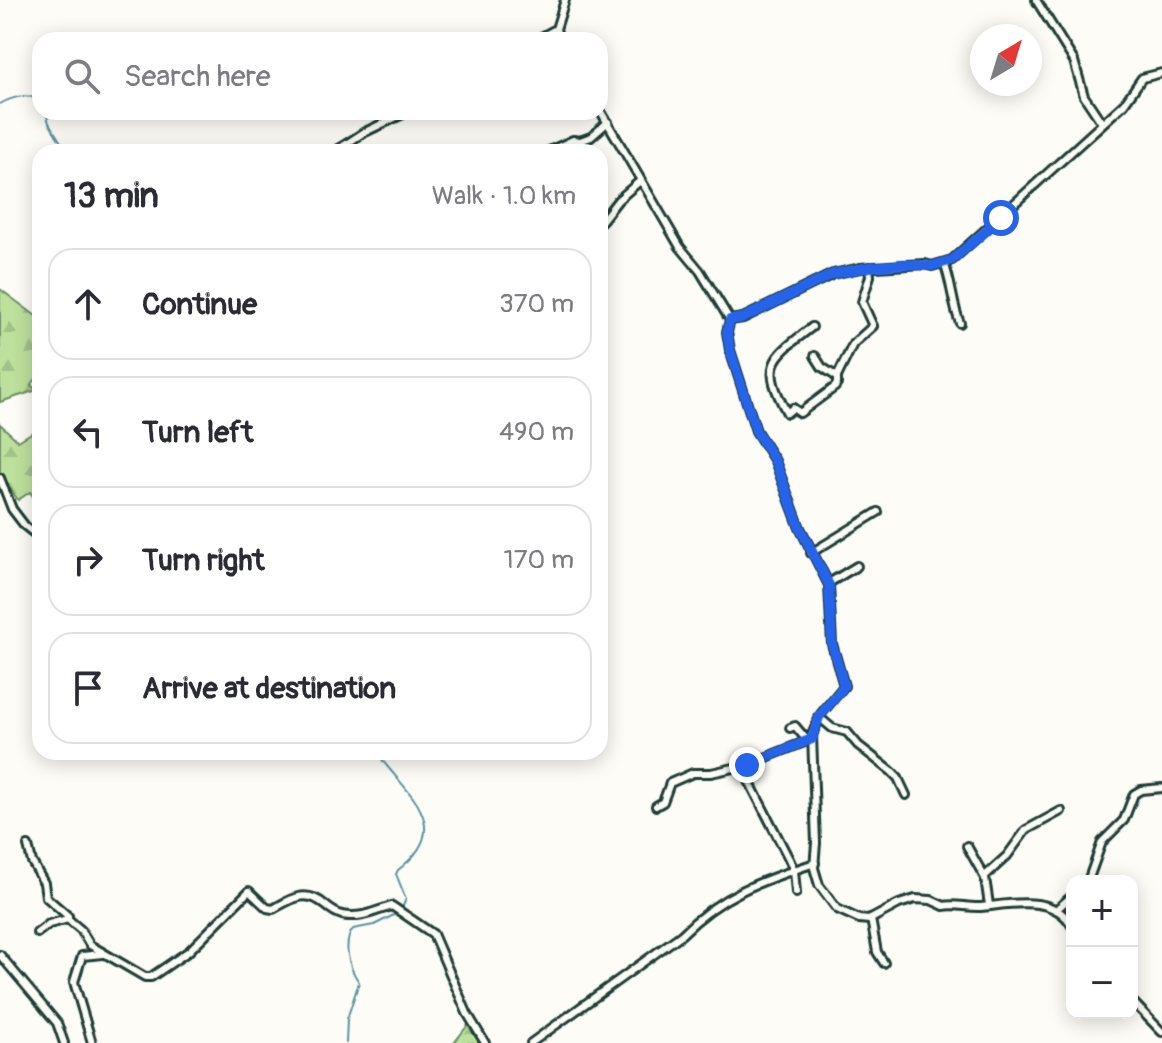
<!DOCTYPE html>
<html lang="en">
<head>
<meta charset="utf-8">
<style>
	:root { --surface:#fff; --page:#f2f2f3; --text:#2b2b33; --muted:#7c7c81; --line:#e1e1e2 }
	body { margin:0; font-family:Pangolin,sans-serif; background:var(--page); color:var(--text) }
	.controls { position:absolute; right:24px; bottom:24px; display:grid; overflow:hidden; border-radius:16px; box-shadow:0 4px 20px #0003 }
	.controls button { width:72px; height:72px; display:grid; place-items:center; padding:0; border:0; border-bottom:2px solid var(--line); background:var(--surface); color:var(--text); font:40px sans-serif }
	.compass { position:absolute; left:970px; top:24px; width:72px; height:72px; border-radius:50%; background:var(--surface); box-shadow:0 4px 20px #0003; rotate:38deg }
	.stop { position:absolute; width:24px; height:24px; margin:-18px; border:6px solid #2563eb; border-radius:50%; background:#fff }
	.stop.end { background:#2563eb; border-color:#fff; box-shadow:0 2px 8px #0008 }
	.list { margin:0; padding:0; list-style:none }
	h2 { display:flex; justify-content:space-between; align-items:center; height:104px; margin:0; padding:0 32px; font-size:34px }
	h2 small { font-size:26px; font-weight:400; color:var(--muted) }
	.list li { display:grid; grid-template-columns:52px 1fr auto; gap:24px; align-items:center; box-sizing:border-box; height:112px; margin:0 16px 16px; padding:0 16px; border:2px solid var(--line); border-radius:24px }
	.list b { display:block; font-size:30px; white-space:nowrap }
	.list em { font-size:26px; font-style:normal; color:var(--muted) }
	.icon { flex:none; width:44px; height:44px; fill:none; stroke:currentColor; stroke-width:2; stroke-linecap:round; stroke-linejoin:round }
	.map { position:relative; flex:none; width:1162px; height:1043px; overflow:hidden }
	.search { position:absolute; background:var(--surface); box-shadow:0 4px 20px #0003; left:32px; top:32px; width:576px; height:88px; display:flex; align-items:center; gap:20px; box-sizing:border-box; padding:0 28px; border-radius:24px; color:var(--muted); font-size:30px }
	.panel { position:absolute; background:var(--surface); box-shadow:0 4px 20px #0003; left:32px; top:144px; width:576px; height:616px; border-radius:24px }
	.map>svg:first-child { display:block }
	.forest { fill:url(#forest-firs); stroke:#6e8f68; stroke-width:2 }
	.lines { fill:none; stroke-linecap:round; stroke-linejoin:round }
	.stream { stroke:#5a929d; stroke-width:2 }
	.minor-casing { stroke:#1f3d34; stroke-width:12 }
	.minor { stroke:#fdfcf7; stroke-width:6 }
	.route { stroke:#2563eb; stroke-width:10 }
</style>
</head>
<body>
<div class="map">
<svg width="1162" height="1043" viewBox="0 0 1162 1043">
	<defs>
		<pattern id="forest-firs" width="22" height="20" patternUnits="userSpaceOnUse" patternTransform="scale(2)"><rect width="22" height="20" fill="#bde19c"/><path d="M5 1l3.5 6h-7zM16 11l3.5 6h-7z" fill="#a2c287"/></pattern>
	</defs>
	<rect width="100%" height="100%" fill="#fdfcf7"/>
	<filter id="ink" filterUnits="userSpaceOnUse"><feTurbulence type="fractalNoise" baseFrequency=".0125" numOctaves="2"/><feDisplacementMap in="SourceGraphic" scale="16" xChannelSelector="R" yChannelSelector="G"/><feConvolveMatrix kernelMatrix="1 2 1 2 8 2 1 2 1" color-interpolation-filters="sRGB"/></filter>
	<g filter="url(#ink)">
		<g class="forest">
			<path d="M 0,289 L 40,319 L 40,374 L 31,385 L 37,390 L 0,402 Z"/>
			<path d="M 0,424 L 18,441 L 38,429 L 40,507 L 30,492 L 18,500 L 0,474 Z"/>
			<path d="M 475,1024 L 488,1043 L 454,1043 L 468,1025 Z"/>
		</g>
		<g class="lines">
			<g class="stream">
				<path d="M 0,104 C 12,97 29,92 40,102"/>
				<path d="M 46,112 L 49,123 L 67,152"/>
				<path d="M 376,752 C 404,792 458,825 398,870 L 396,874 L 406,899 L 402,908"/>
				<path d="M 346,1043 L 347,1019 L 359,982 C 349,968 342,944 353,929 L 374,925 L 398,913"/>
			</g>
			<defs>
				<g id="minor">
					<path d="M 1036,0 L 1074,61 L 1084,96 L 1102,123"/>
					<path d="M 536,40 L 556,29"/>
					<path d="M 559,40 L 556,29 L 565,0"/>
					<path d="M 600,110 L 680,247 L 700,271 L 730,320 L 727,332 L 730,350 L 756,431 L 775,461 L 800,528 L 829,585 L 832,644 L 844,686 L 821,714 L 812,735 L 816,843 L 814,868 L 819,885 L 837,909 L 859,919 L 869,920 L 899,904 L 915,899 L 931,900 L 944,906 C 955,903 968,908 981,907 C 1011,904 1055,894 1072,926"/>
					<path d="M 334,152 L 363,133 L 407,112"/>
					<path d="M 547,152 L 573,140 L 580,141 L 591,137 L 608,122"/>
					<path d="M 600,223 L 618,200 L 640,181"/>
					<path d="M 944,263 C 952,283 952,304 960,323"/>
					<path d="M 730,320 L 743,318 L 833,274 L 860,268 L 925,264 L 932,266 L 952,260 L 1124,104 L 1142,78 L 1162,73"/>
					<path d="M 812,327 C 772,358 760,364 787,413 L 793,408 L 800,413 L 835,387 L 837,384 L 837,377"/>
					<path d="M 815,356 L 822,367 L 837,377 L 853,344 L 873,326 L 862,302 L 870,276 L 869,267"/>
					<path d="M 0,478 L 12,509 L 25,526 L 40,538"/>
					<path d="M 811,553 L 878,512"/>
					<path d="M 829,583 L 857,566"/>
					<path d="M 819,717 L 832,728 L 847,732 L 858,745 L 891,771 L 898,778 L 906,795"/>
					<path d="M 790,728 L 795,726 L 806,739"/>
					<path d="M 749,781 L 789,859 L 794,870 L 796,893"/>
					<path d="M 656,806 L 663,802 L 670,783 L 693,773 L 711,773 L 747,765 L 812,739"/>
					<path d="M 28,846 L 32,862 L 44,883 L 46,897 L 68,916 L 68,919 L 81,930 L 90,945 L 145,977 L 151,977 L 189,951 L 249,891 L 267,908 L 273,909 C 291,899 306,888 325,905 C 331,910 335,913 342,915 C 362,919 374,911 392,906 L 433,934 L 467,1013 L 485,1043"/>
					<path d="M 967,846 L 985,878 L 989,905"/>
					<path d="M 985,876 L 1007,856 L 1026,830 L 1061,811"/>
					<path d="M 1088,881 L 1102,842 L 1124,820 L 1134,794 L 1141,790 L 1162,788"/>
					<path d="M 1057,909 L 1072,896"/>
					<path d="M 871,919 L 877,952 L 884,963"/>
					<path d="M 37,933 L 49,924 L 68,919"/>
					<path d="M 0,955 L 57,1023 L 64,1043"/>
					<path d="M 1132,1001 L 1162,1032"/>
					<path d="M 92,1043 L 74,982 L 82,956 L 103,954"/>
					<path d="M 531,1043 L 681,935 C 722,894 760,881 815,863"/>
				</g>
			</defs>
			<use href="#minor" class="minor-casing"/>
			<use href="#minor" class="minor"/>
		</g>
	</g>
	<g class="lines" filter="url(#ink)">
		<path class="route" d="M 747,765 L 812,739 L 819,717 L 844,686 L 832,644 L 829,585 L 800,528 L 775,461 L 756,431 L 730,350 L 727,332 L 730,320 L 743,318 L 833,274 L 869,267 L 904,264 L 932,266 L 952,260 L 1001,218"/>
	</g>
</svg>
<div class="controls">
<button>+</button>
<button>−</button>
</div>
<svg class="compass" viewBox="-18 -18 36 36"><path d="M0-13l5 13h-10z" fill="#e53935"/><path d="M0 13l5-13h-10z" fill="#7c7c81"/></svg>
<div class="stop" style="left:1001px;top:218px"></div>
<div class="stop end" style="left:747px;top:765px"></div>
<div class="search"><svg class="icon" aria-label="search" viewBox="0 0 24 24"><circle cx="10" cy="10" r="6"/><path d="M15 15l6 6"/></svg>Search here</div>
<section class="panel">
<h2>13 min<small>Walk · 1.0 km</small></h2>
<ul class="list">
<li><svg class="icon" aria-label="ahead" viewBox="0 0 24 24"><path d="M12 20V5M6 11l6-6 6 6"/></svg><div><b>Continue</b></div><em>370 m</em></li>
<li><svg class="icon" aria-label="left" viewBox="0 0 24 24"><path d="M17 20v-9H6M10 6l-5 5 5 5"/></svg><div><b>Turn left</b></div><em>490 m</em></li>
<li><svg class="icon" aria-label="right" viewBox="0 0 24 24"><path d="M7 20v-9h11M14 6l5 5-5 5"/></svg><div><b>Turn right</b></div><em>170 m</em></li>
<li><svg class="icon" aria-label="arrive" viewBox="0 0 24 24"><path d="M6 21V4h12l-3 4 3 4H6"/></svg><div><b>Arrive at destination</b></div></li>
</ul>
</section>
</div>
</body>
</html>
